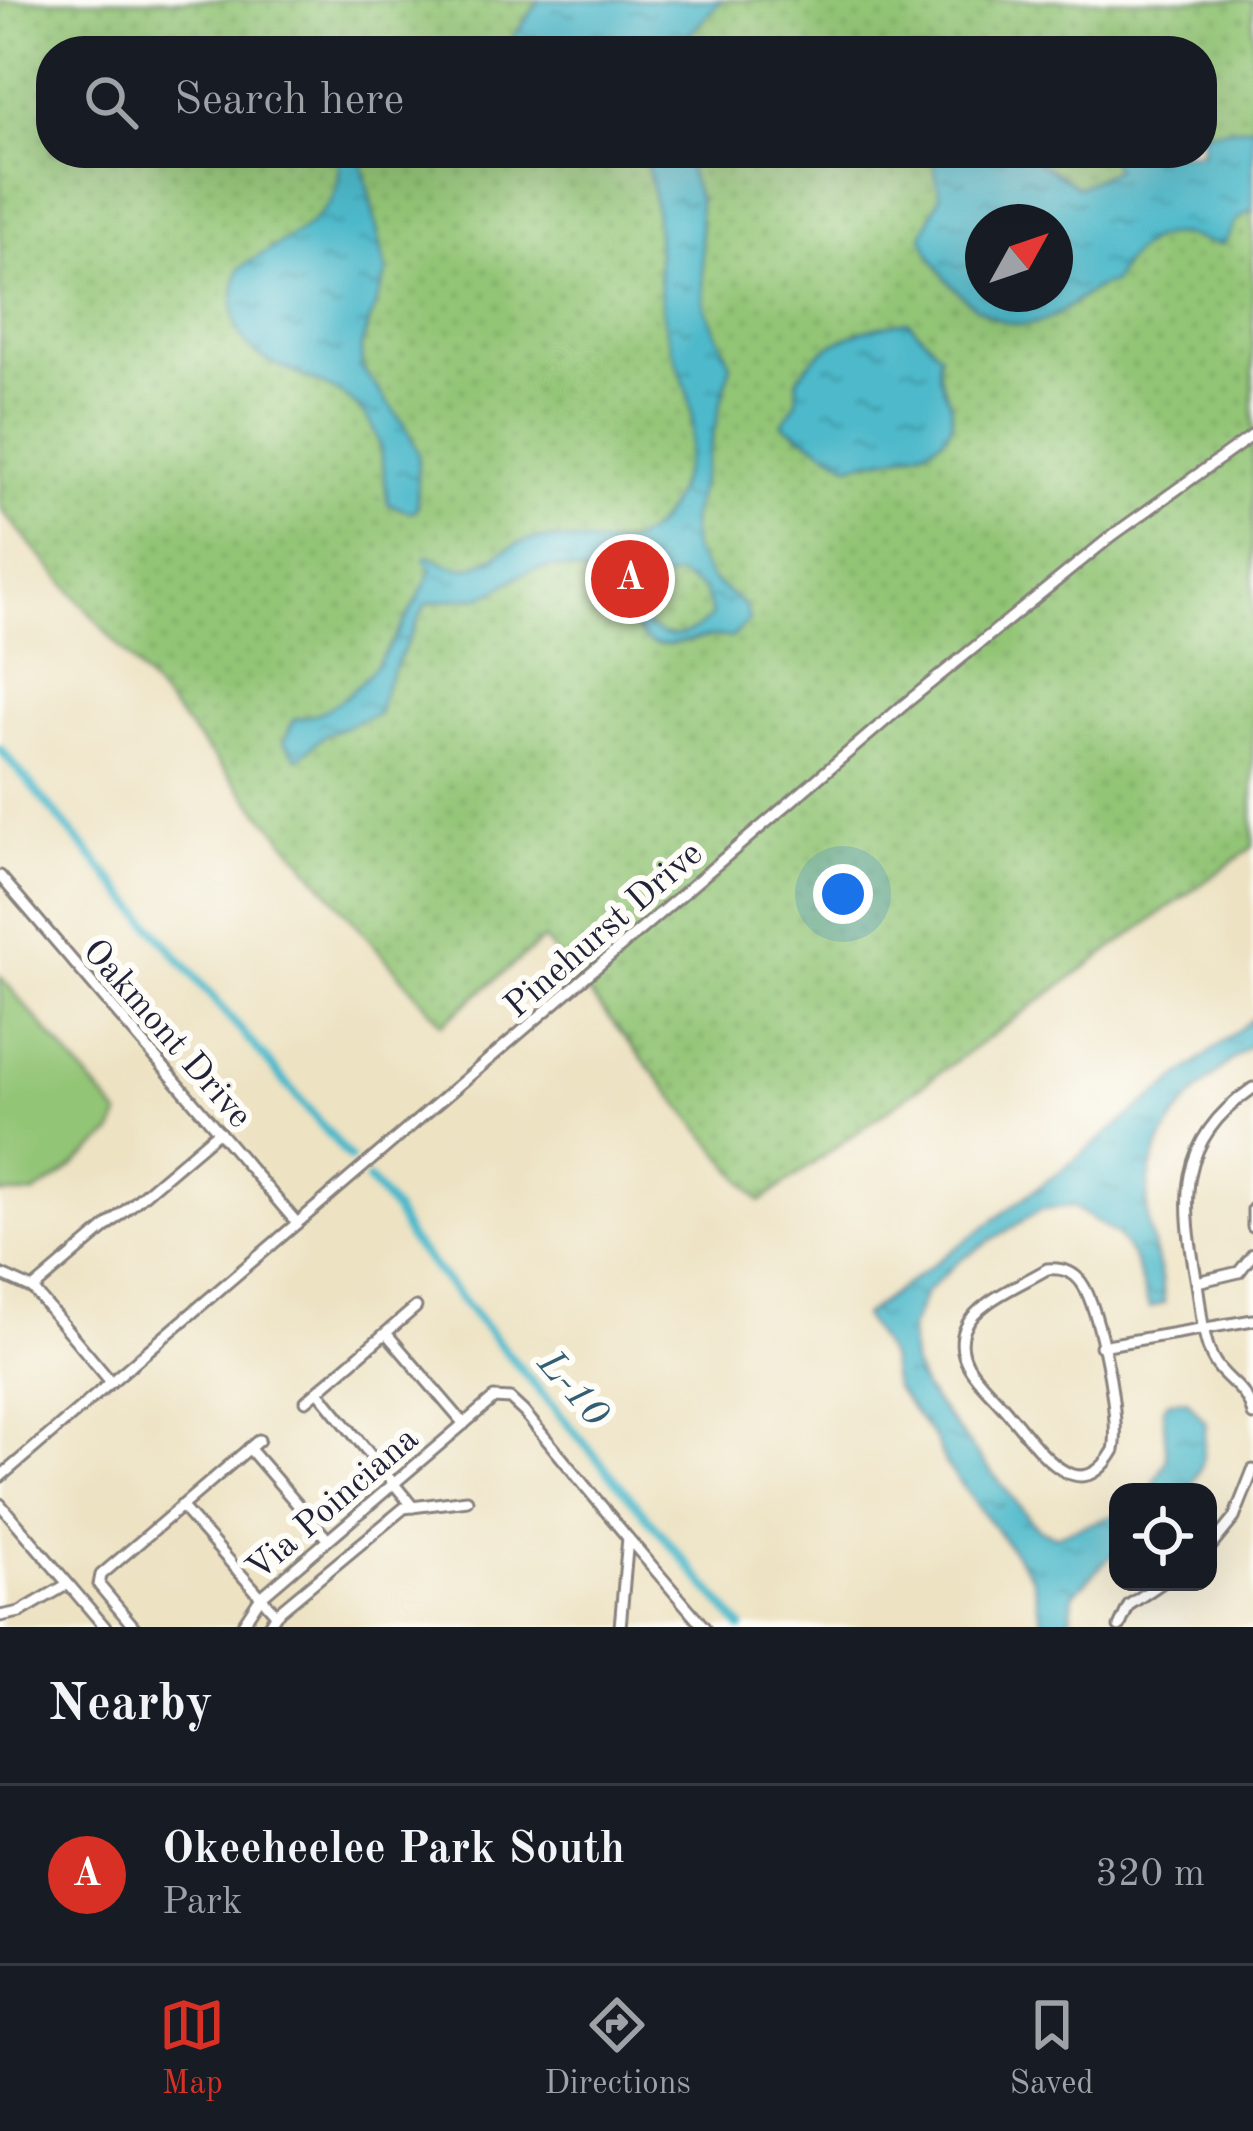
<!DOCTYPE html>
<html lang="en">
<head>
<meta charset="utf-8">
<style>
	:root { --surface:#171b24; --page:#20242c; --text:#f1f3f6; --muted:#9ea1a6; --line:#363941; --accent:#d93025 }
	body { margin:0; font-family:"Old Standard TT",serif; background:var(--page); color:var(--text) }
	.controls { position:absolute; right:36px; bottom:36px; display:grid; overflow:hidden; border-radius:24px; box-shadow:0 12px 48px #0002 }
	.controls button { width:108px; height:108px; display:grid; place-items:center; padding:0; border:0; border-bottom:3px solid var(--line); background:var(--surface); color:var(--text); font:60px sans-serif }
	.compass { position:absolute; left:965px; top:204px; width:108px; height:108px; border-radius:50%; background:var(--surface); box-shadow:0 12px 48px #0002; rotate:50deg }
	.you { position:absolute; left:843px; top:894px; width:42px; height:42px; margin:-30px; border:9px solid #fff; border-radius:50%; background:#1a73e8; box-shadow:0 0 0 18px #1a73e833 }
	.badge { display:grid; place-items:center; width:78px; height:78px; border-radius:50%; background:var(--accent); color:#fff; font-size:39px; font-weight:700 }
	.pin { position:absolute; translate:-50% -50%; border:6px solid #fff; box-shadow:0 3px 12px #0006 }
	.list { margin:0; padding:0; list-style:none }
	h2 { display:flex; justify-content:space-between; align-items:center; height:156px; margin:0; padding:0 48px; font-size:51px }
	h2 small { font-size:39px; font-weight:400; color:var(--muted) }
	.list li { display:grid; grid-template-columns:78px 1fr auto; gap:36px; align-items:center; box-sizing:border-box; height:180px; padding:0 48px; border-top:3px solid var(--line) }
	.list b { display:block; font-size:45px; white-space:nowrap }
	.list p { margin:0; font-size:39px; white-space:nowrap; color:var(--muted) }
	.list em { font-size:39px; font-style:normal; color:var(--muted) }
	.icon { flex:none; width:66px; height:66px; fill:none; stroke:currentColor; stroke-width:2; stroke-linecap:round; stroke-linejoin:round }
	.map { position:relative; flex:none; width:1253px; height:1627px; overflow:hidden }
	.search { position:absolute; background:var(--surface); box-shadow:0 12px 48px #0002; left:36px; right:36px; top:36px; height:132px; display:flex; align-items:center; gap:30px; box-sizing:border-box; padding:0 42px; border-radius:48px; color:var(--muted); font-size:45px }
	.sheet { height:336px; background:var(--surface) }
	nav { display:flex; justify-content:space-around; align-items:center; box-sizing:border-box; height:168px; border-top:3px solid var(--line); background:var(--surface); font-size:33px; color:var(--muted) }
	nav a { display:grid; justify-items:center; gap:6px }
	nav .on { color:var(--accent) }
	.map>svg:first-child { display:block }
	.green { fill:#93c576; stroke:#5a7458; stroke-width:3 }
	.park { fill:url(#park-dots); stroke:#5a7458; stroke-width:3; fill-rule:evenodd }
	.water { fill:url(#water-ripples); stroke:#386e82; stroke-width:3; fill-rule:evenodd }
	.lines { fill:none; stroke-linecap:round; stroke-linejoin:round }
	.canal { stroke:#4eb9ca; stroke-width:9 }
	.minor-casing { stroke:#88827e; stroke-width:15 }
	.minor { stroke:#fff; stroke-width:9 }
	.labels { text-anchor:middle; stroke-width:12; stroke-linejoin:round; paint-order:stroke }
	.street-label { font-size:36px; fill:#22223b; stroke:#fdfcf7 }
	.water-label { font-size:39px; font-style:italic; fill:#345e74; stroke:#fdfcf7 }
</style>
</head>
<body>
<div class="map">
<svg width="1253" height="1627" viewBox="0 0 1253 1627">
	<defs>
		<pattern id="park-dots" width="8" height="8" patternUnits="userSpaceOnUse" patternTransform="scale(3)"><rect width="8" height="8" fill="#93c576"/><path d="M2 2h.1M6 6h.1" fill="none" stroke="#7ea967" stroke-width="1.8" stroke-linecap="round"/></pattern>
		<pattern id="water-ripples" width="26" height="14" patternUnits="userSpaceOnUse" patternTransform="scale(3)"><rect width="26" height="14" fill="#4eb9ca"/><path d="M2 4q2-2 4 0t4 0M15 11q2-2 4 0t4 0" fill="none" stroke="#4096a5"/></pattern>
	</defs>
	<rect width="100%" height="100%" fill="#fdfcf7"/>
	<filter id="ink" filterUnits="userSpaceOnUse"><feTurbulence type="fractalNoise" baseFrequency=".00833" numOctaves="2"/><feDisplacementMap in="SourceGraphic" scale="24" xChannelSelector="R" yChannelSelector="G"/><feConvolveMatrix kernelMatrix="1 2 1 2 8 2 1 2 1" color-interpolation-filters="sRGB"/></filter>
	<filter id="wash" filterUnits="userSpaceOnUse"><feTurbulence type="fractalNoise" baseFrequency=".004" numOctaves="4" result="noise"/><feDisplacementMap in="SourceGraphic" scale="48" xChannelSelector="R" yChannelSelector="G"/><feGaussianBlur stdDeviation="2.7" result="paint"/><feColorMatrix in="noise" values="0 0 0 0 0 0 0 0 0 0 0 0 0 0 0 0 0 1.4 0 .05"/><feComposite in="paint" operator="in"/></filter>
	<g filter="url(#wash)">
		<rect width="100%" height="100%" fill="#ede2c2"/>
		<path class="green" d="M 0,976 L 120,1116 L 112,1134 L 60,1177 L 33,1194 L 0,1194 Z"/>
		<path class="park" d="M 0,0 L 1253,0 L 1253,847 L 760,1202 L 544,939 L 442,1024 L 0,508 ZM 51,51 L 1202,51 L 1202,153 L 51,153 ZM 983,222 L 1055,222 L 1055,294 L 983,294 Z"/>
		<g class="water">
			<path d="M 540,0 L 722,0 L 674,51 L 475,51 L 509,43 Z"/>
			<path d="M 1253,126 L 1253,209 L 1236,221 L 1224,244 C 1210,245 1201,239 1187,236 C 1151,229 1127,254 1113,283 C 1084,288 1067,314 1040,322 C 991,338 935,277 922,236 L 940,196 L 932,153 L 1036,153 L 1036,161 L 1078,187 L 1115,169 L 1109,153 L 1202,153 L 1202,132 ZM 983,222 L 1055,222 L 1055,294 L 983,294 Z"/>
			<path d="M 337,153 L 360,153 L 387,273 L 361,346 L 362,368 L 406,427 L 418,453 L 417,508 L 410,512 L 388,504 C 384,477 384,444 369,421 C 327,355 206,388 239,269 C 281,239 353,217 337,153 Z"/>
			<path d="M 643,153 L 683,153 L 699,200 L 705,307 L 731,364 L 691,521 L 693,550 L 711,579 L 746,607 L 749,621 L 731,638 C 705,631 665,652 649,642 C 632,632 626,604 610,590 C 586,570 553,560 523,574 C 509,581 498,593 481,597 C 462,600 446,598 426,604 L 385,687 L 378,714 L 326,734 L 298,759 L 284,742 L 294,719 C 360,713 405,625 432,570 L 425,559 L 429,555 C 480,589 489,546 536,539 C 574,534 616,560 651,530 C 674,510 690,458 692,429 C 695,396 672,357 665,324 C 653,265 664,213 643,153 ZM 678,575 L 704,590 L 712,616 C 676,650 647,638 629,597 L 634,589 Z"/>
			<path d="M 908,321 L 940,354 C 934,378 946,385 951,407 C 963,458 879,456 850,465 L 782,424 L 797,401 L 797,380 C 819,341 865,327 908,321 Z"/>
			<path d="M 1253,1018 L 1253,1043 C 1193,1090 1140,1137 1148,1220 C 1151,1248 1164,1275 1164,1303 L 1149,1308 L 1134,1259 L 1117,1235 L 1072,1206 L 1042,1209 L 960,1260 L 926,1292 L 910,1329 L 912,1361 L 924,1389 L 1038,1529 L 1055,1536 L 1118,1514 L 1118,1549 L 1073,1595 L 1069,1627 L 1044,1627 L 1031,1575 L 946,1465 L 935,1439 L 894,1386 L 889,1357 L 863,1316 L 1066,1167 Z"/>
			<path d="M 1187,1400 L 1206,1423 L 1202,1465 L 1188,1492 L 1149,1492 L 1167,1460 L 1163,1409 L 1169,1401 Z"/>
		</g>
		<g class="lines">
			<g class="canal">
				<path d="M 0,749 L 350,1158"/>
				<path d="M 369,1180 L 395,1211 L 409,1238 L 741,1627"/>
			</g>
		</g>
	</g>
	<g filter="url(#ink)">
		<g class="lines">
			<defs>
				<g id="minor">
					<path d="M 0,876 L 297,1223"/>
					<path d="M 1253,1088 C 1175,1142 1182,1200 1197,1284 C 1201,1307 1202,1336 1212,1357 C 1223,1381 1247,1385 1253,1415"/>
					<path d="M 1253,1209 L 1253,1227"/>
					<path d="M 1047,1269 C 1060,1268 1072,1270 1081,1282 C 1100,1307 1121,1420 1114,1450 C 1078,1513 1036,1445 1010,1415 C 997,1398 978,1383 968,1365 C 962,1354 960,1340 965,1329 C 975,1302 1023,1284 1047,1269 Z"/>
					<path d="M 0,1274 L 33,1289 L 111,1382"/>
					<path d="M 1197,1282 L 1239,1272 L 1253,1254"/>
					<path d="M 33,1289 L 219,1131"/>
					<path d="M 386,1333 L 464,1424"/>
					<path d="M 1101,1346 L 1253,1320"/>
					<path d="M 318,1391 L 413,1507"/>
					<path d="M 306,1401 L 416,1307"/>
					<path d="M 249,1448 L 328,1540"/>
					<path d="M 0,1477 L 906,703 L 1113,535 L 1253,435"/>
					<path d="M 0,1504 L 105,1627"/>
					<path d="M 181,1506 L 276,1614"/>
					<path d="M 1208,1550 L 1234,1518 L 1253,1470"/>
					<path d="M 0,1616 L 20,1612 L 68,1584"/>
					<path d="M 134,1627 L 99,1585 L 101,1575 L 259,1440"/>
					<path d="M 241,1627 L 260,1598 L 494,1398 L 510,1399 L 524,1412 L 628,1538"/>
					<path d="M 268,1627 L 276,1614 L 404,1508 L 467,1500"/>
					<path d="M 620,1627 L 628,1538 L 704,1627"/>
					<path d="M 1119,1627 L 1129,1605 L 1163,1582"/>
				</g>
			</defs>
			<use href="#minor" class="minor-casing"/>
			<use href="#minor" class="minor"/>
		</g>
	</g>
	<g class="labels">
		<g class="street-label">
			<text transform="translate(602 928) rotate(-41)" y="13">Pinehurst Drive</text>
			<text transform="translate(169 1032) rotate(49)" y="13">Oakmont Drive</text>
			<text transform="translate(331 1502) rotate(-41)" y="13">Via Poinciana</text>
		</g>
		<g class="water-label">
			<text transform="translate(575 1387) rotate(49)" y="14">L-10</text>
		</g>
	</g>
</svg>
<div class="controls">
<button><svg class="icon" aria-label="locate" viewBox="0 0 24 24"><circle cx="12" cy="12" r="6"/><path d="M12 2v4M12 18v4M2 12h4M18 12h4"/></svg></button>
</div>
<svg class="compass" viewBox="-18 -18 36 36"><path d="M0-13l5 13h-10z" fill="#e53935"/><path d="M0 13l5-13h-10z" fill="#9ea1a6"/></svg>
<div class="you"></div>
<div class="pin badge" style="left:630px;top:579px">A</div>
<div class="search"><svg class="icon" aria-label="search" viewBox="0 0 24 24"><circle cx="10" cy="10" r="6"/><path d="M15 15l6 6"/></svg>Search here</div>
</div>
<section class="sheet">
<h2>Nearby<small></small></h2>
<ul class="list">
<li><span class="badge">A</span><div><b>Okeeheelee Park South</b><p>Park</p></div><em>320 m</em></li>
</ul>
</section>
<nav>
<a class="on"><svg class="icon" aria-label="map" viewBox="0 0 24 24"><path d="M3 6l6-2 6 2 6-2v14l-6 2-6-2-6 2zM9 4v14M15 6v14"/></svg>Map</a>
<a><svg class="icon" aria-label="directions" viewBox="0 0 24 24"><path d="M12 3l9 9-9 9-9-9zM9 14v-3h6M13 9l2 2-2 2"/></svg>Directions</a>
<a><svg class="icon" aria-label="saved" viewBox="0 0 24 24"><path d="M7 4h10v16l-5-4-5 4z"/></svg>Saved</a>
</nav>
</body>
</html>
